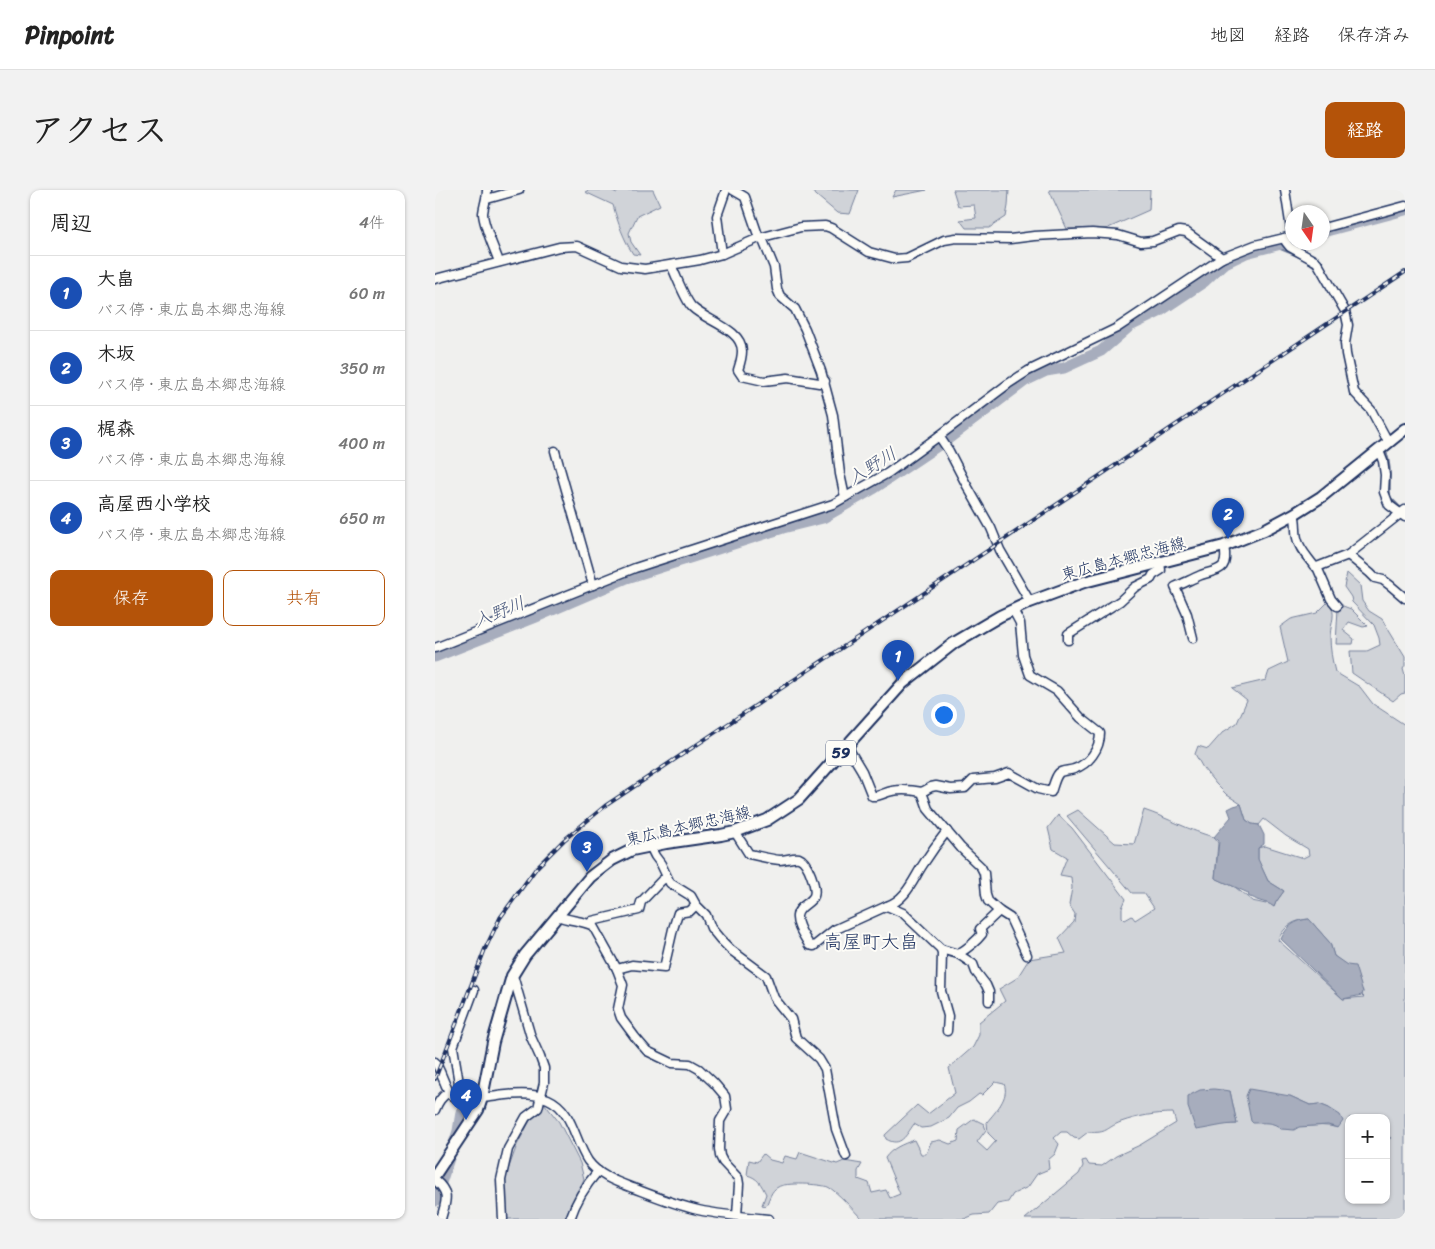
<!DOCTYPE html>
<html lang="ja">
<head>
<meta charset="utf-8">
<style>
	:root { --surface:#fff; --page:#f2f2f2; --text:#222; --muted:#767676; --line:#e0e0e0; --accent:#b45309 }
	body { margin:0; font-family:Sriracha,"Klee One",sans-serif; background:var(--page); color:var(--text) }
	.controls { position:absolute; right:15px; bottom:15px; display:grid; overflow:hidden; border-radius:10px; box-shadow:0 1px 4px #0004 }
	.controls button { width:45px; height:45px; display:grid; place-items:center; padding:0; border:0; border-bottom:1px solid var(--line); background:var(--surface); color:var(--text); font:25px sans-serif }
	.compass { position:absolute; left:850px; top:15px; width:45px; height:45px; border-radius:50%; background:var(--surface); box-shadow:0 1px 4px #0004; rotate:167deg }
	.you { position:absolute; left:508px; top:524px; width:18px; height:18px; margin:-12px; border:4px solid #fff; border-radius:50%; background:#1a73e8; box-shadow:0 0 0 8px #1a73e833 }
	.badge { display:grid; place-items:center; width:32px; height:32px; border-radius:50%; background:var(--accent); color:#fff; font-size:16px; font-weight:700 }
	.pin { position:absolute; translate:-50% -41px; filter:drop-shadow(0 1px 2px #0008) }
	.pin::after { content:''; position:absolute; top:26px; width:18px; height:15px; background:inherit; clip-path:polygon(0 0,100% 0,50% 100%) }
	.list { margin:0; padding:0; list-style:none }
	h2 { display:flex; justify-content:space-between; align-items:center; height:65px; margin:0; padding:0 20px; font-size:21px }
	h2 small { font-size:16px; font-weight:400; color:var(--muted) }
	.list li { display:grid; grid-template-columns:32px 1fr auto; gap:15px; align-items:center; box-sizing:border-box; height:75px; padding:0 20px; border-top:1px solid var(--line) }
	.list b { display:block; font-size:19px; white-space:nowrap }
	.list p { margin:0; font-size:16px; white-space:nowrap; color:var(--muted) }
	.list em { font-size:16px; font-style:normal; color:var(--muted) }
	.actions { display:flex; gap:10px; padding:15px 20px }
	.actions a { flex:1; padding:11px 0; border:1px solid var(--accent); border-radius:10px; text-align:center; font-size:18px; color:var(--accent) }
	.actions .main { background:var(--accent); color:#fff }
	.map { position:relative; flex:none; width:970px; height:1029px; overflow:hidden; border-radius:10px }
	header { display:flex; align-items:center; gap:30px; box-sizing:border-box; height:70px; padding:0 25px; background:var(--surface); border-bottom:1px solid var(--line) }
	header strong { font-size:24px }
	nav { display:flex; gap:28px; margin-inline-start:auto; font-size:18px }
	.intro { display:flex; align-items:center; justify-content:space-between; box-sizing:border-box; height:120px; padding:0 30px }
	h1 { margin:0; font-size:35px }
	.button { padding:12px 22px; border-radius:10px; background:var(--accent); color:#fff; font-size:18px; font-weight:700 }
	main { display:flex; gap:30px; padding:0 30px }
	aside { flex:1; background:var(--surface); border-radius:10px; box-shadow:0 1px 4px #0004 }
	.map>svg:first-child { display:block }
	.green { fill:#d0d3d8; stroke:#76819b; fill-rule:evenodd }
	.water { fill:#a7adbd; stroke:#6f7b97 }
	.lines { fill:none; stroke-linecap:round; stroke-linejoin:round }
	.stream { stroke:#6f7b97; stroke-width:2 }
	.river { stroke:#a7adbd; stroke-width:11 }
	.minor-casing { stroke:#1b2f5e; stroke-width:11 }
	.major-casing { stroke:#1b2f5e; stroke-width:14 }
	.minor { stroke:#fdfcf7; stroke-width:8 }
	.major { stroke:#fdfcf7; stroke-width:10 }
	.rail-casing { stroke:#1b2f5e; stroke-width:4 }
	.rail { stroke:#fdfcf7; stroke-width:2; stroke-dasharray:5.5; stroke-linecap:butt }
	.labels { text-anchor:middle; stroke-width:4; stroke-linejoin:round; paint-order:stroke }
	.shield { fill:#fdfcf7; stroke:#5f6c8c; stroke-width:1 }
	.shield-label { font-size:15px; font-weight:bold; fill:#1b2f5e }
	.street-label { font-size:16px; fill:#1b2f5e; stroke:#fdfcf7 }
	.water-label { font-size:18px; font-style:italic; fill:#4c5b7f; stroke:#fdfcf7 }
	.quarter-label { font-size:19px; fill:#1b2f5e; stroke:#fdfcf7 }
</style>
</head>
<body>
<header>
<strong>Pinpoint</strong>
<nav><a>地図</a><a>経路</a><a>保存済み</a></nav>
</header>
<div class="intro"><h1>アクセス</h1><a class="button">経路</a></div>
<main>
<aside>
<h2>周辺<small>4件</small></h2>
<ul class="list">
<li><span class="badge" style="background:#1a4fb4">1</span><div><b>大畠</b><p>バス停 · 東広島本郷忠海線</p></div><em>60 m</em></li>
<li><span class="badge" style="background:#1a4fb4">2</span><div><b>木坂</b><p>バス停 · 東広島本郷忠海線</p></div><em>350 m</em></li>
<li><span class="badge" style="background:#1a4fb4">3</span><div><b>梶森</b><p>バス停 · 東広島本郷忠海線</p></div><em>400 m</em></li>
<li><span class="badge" style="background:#1a4fb4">4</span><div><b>高屋西小学校</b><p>バス停 · 東広島本郷忠海線</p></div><em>650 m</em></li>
</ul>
<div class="actions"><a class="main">保存</a><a>共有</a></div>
</aside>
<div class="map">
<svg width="970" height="1029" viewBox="0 0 970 1029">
	<rect width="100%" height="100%" fill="#f0f0ee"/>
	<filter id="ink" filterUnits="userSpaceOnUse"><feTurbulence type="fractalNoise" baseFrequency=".02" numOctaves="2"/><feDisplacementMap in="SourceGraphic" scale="10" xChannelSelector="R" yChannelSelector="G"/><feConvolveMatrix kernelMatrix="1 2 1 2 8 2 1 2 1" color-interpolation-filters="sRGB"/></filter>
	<g filter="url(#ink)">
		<g class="green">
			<path d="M 154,0 L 176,0 L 182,3 L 184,0 L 218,0 L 225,15 L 202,26 L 194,43 L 196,52 L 205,65 L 198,64 C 188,48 183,33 178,15 L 150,2 Z"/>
			<path d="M 375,0 L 424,0 L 415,24 L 402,23 Z"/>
			<path d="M 461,0 L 492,0 L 457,7 Z"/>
			<path d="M 518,0 L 574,0 L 573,16 L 571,27 L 554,38 L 531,38 L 525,30 L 541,28 L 539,15 L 523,16 Z"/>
			<path d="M 614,0 L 715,0 L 714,20 L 671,39 L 632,39 Z"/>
			<path d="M 912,383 L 925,395 L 927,411 L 934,421 L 947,429 L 970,467 L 970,476 L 968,479 L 970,486 L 970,503 L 966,504 L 958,511 L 917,483 L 915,461 L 932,461 L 945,455 L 944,448 L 939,435 L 917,412 L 916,407 L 909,397 Z"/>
			<path d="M 894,411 C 902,425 896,431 895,446 C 895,458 897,471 900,482 L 925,497 L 938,514 L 970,535 L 970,1029 L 590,1029 L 644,984 L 648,976 L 647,971 L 651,970 L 654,975 L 667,976 L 681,966 L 705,955 L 741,933 L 738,923 C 720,923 703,926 686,932 C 670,938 673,944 653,942 L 644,949 L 639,948 L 632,942 L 626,942 L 619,948 L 624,954 L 620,964 L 613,970 L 614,979 L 602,984 L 593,997 L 578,1004 L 573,1012 L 562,1014 L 554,1024 L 539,1025 L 529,1029 L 427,1029 C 420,1022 402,1001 393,997 C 385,994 350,992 343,997 C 336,1000 334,1010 331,1016 L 327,1015 L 331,1004 C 326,994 323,988 312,985 L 314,970 L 322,972 L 328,964 L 335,970 L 347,973 L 350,966 L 362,969 L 365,962 L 402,974 L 409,971 L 427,974 L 423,981 L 423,989 L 434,993 L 437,1003 L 451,1000 L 455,1008 L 465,1004 L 450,968 C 457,958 468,954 479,950 L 486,964 L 491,964 L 496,952 L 505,950 L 515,954 L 523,951 L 524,940 L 539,929 L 549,934 L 551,940 L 542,952 L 552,961 L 561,951 L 553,943 L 552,932 C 560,922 575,907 569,894 L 560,892 L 547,905 L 544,904 L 534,912 L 522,918 L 514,928 L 496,937 L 486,938 L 479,934 C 471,945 466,958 451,949 L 450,945 L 482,915 L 493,924 L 520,903 L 514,878 L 538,857 L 544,845 L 544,832 L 570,811 L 564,799 L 582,788 L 594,769 L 631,763 L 624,748 L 639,732 L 640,724 L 634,715 L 637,698 L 636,687 L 625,685 L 632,667 L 618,659 L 613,638 L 623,625 L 637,638 L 691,709 L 687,718 L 687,727 L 690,730 L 697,726 L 700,730 L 719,718 L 709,703 L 697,703 L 632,626 L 643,620 L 680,653 L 699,654 L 709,620 C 733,628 755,641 779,647 L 783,653 L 780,688 L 800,697 L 817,711 L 831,714 L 831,711 L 839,717 L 841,712 L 849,701 L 833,691 L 823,670 L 823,658 L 830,656 L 868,668 L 874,665 L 873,659 L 851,646 L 829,629 L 824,635 L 817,634 L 811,630 L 806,614 L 792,605 L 781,594 L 768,578 L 760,564 L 763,556 L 773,559 L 788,542 L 802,533 L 812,510 L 797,498 L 831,490 L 834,481 L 853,472 L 845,437 L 856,429 L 882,423 ZM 874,729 L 895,753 L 899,766 L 912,776 L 928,801 L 927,805 L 929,807 L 908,809 L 843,750 C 849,736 859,730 874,729 ZM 795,901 L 802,934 L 787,934 ZM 855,906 L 875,915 L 884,914 L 894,918 L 903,938 C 882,931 858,942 837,933 ZM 914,928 L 951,928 L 951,943 L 956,948 L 951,951 L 951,1010 L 914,1010 Z"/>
			<path d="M 908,416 L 916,419 L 933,436 L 928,437 L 914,432 L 908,440 L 919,449 L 918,454 L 901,454 L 903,418 Z"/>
			<path d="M 109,913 L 124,932 L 145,973 L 149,989 L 132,1029 L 70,1029 L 69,991 L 82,955 L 96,929 Z"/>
		</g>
		<g class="water">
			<path d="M 806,614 L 811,630 L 817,634 L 824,635 L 829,645 L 829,654 L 823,658 L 823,669 L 833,691 L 849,701 L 841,712 L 839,717 C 834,713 831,713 825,711 C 820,710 819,707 814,707 L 813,703 L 780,688 L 784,651 L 779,647 L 796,627 L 793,619 L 799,616 Z"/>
			<path d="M 874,729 L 895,753 L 899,766 L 912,775 L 920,776 L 928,802 L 927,805 L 908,809 L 846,749 C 852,736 860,730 874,729 Z"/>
			<path d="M 779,899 L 795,901 L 802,934 C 788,934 776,938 761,940 L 753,917 L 753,906 L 765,900 Z"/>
			<path d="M 814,899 L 855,906 L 875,915 L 884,914 L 894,918 L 905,925 L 908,931 L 903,938 L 893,935 L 864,937 L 859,940 L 846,939 C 839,931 828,933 818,933 L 816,931 L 811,906 Z"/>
		</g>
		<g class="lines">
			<g class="stream">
				<path d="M 835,57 L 841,57 C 856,64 874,68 884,82"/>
				<path d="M 890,93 L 907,123"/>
				<path d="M 910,175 L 915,199"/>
				<path d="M 943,240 L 947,252"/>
				<path d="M 951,261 C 957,278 954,290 955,307 L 968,320"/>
			</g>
			<g class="river">
				<path d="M 888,42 L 970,20"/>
				<path d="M 0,467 L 99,428 L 192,388 L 348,338 L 388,328 L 440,298 L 513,249 L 590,191 L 611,181 L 629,178 L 666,161 L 695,136 L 724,122 L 769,92 L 788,74 L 811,63 L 858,51"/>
				<path d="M 0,1011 L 23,941 L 26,922"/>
			</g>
			<defs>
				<g id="minor">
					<path d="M 52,0 C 52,8 49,15 48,23 C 48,35 60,60 64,72"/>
					<path d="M 298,0 L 310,7 L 324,48"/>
					<path d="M 850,0 L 857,46"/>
					<path d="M 52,9 L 84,0"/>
					<path d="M 888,38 L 970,16"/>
					<path d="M 327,48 L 339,77 L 342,99 L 345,106 L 360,119 L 370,139 L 386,181 L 398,225 L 405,284 L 410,307"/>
					<path d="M 849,48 L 851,52 L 855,57 L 882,72 L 910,121 L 913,135 L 910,153 L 911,164 L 919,202 L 936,220 L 950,246 L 955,252"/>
					<path d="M 287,64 L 282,26 L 291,0"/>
					<path d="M 236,75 C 241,85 250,110 257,117 C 271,131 307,139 307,161 C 307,167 305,174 303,180 L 307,186 L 329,191 L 353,188 L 384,193 L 390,191"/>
					<path d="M 0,89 L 124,57 L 142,56 L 186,76 L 210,79 L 265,70 L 287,64 L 324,48 L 366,37 L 390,36 L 396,38 L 434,62 L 460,69 L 472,68 L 509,50 L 521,48 L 575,49 L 599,46 L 657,43 L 683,45 L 706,52 L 718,51 L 744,41 L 751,42 L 787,68"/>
					<path d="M 504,246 L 514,261 L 531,294 L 556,338 L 565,360 L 595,412"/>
					<path d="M 120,261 L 158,395"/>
					<path d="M 944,261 L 948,271 L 950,285 L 949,302 L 954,315 L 970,327"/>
					<path d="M 859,324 C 862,332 860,340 862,348 C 864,359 873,367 879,376 L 882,377 L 896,409 L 902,416"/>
					<path d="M 913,365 L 970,320"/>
					<path d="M 882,377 L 913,365 L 935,383 L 940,388 L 948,390 L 956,396 L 970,408"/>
					<path d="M 758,448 L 752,424 L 740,397 C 749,393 757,389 766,385 C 784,379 794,381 789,356"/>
					<path d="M 633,450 L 633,444 L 685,411 L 700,397 L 716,389 L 718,385 L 726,380 L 725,373"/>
					<path d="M 0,458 L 200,378 L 398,314 L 453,283 L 504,246 L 573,194 L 593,181 L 682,138 L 787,68 L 820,55 L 858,46"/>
					<path d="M 412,556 L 427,581 L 437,606 C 444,607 450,602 457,601 C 467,599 477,600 487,602 L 496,597 L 501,596 L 516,599 L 530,598 L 538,590 L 560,588 L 574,583 L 603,599 L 616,602 C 618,597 620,587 624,583 C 627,580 634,581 639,579 C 654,574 665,559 665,543 L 646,528 L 622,501 L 595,485 L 588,465 L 585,433 L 578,420"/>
					<path d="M 487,602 L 493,619 L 526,658 L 546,677 L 549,683 L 551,705 L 553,711 L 564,721 L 575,728 L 592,765"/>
					<path d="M 300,642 L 314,664 C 324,666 335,669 345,670 C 351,670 358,667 364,668 C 373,671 382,698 379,706 C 375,714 363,716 362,726 C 361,736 370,747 374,755 L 379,756 L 399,740 L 452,716 L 468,723 L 506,759 L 523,764 L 538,774 L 541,782 L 551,795 L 554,802 L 554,811"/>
					<path d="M 261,715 L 271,725 L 276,738 L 285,749 L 296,760 L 331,786 L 339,808 L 356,829 L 361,848 L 384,869 L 390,879 L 401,939 L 411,966"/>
					<path d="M 452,716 C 472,709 478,689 489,673 C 496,662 504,651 512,641"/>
					<path d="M 123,726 C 134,731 147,730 158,736 L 182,779 L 188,795 L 183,819 L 186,828 L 200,847 L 212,861 L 237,873 L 255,874 L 264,879 L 279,893 L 290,906 L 292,919 L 285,931 L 284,959 L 285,966 L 288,972 L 303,988 L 304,994 L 302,1026"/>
					<path d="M 155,734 L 157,731 L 204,720 L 206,712 L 227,690 L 232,688"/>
					<path d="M 506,759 L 507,763 L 506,801 L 513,826 L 512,841"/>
					<path d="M 523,764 C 533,758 540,753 547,744 L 545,739 L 564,721"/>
					<path d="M 182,779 L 197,775 L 229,778 L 238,739 L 243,723 L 255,721 L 261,715 L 256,706 L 235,693 L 226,674 L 220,666 L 215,656"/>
					<path d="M 0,872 C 6,880 11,901 17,906 C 19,907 24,910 27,911 C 32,912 40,909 46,908 C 68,906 92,900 113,909 C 138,920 139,950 153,971 C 164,986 182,992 198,998 C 219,1006 241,1015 263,1020 C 286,1025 311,1027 334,1029"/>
					<path d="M 27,911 L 18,857 L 39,800"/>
					<path d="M 0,920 C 3,912 6,907 14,902"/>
					<path d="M 0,990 C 16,1004 11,1010 6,1029"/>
					<path d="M 68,1029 L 66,990 L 73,959 L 91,927 L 103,918 L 109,893 L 109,878 L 105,867 L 96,847 L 79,789 L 77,786"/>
					<path d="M 135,1029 C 141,1011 150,996 163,981"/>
				</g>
				<path id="major" d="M 0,985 L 43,920 L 47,908 L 58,852 L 77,786 L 90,765 L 155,687 L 177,670 L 197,660 L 231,653 L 286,645 L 300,642 L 332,630 L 364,609 L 468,493 L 519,453 L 565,426 L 595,412 L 649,392 L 789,356 L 829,340 L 859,324 L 886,307 L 970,239"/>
			</defs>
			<use href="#minor" class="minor-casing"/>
			<use href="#major" class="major-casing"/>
			<use href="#minor" class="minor"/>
			<use href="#major" class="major"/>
			<defs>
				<path id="rail" d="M 0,889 L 50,759 L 65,728 L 102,677 L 129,650 L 170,616 L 970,82"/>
			</defs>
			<use href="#rail" class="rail-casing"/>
			<use href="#rail" class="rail"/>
		</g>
	</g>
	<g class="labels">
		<rect class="shield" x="391" y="550.5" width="30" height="25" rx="4"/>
		<g class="shield-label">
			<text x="406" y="568">59</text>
		</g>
		<g class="street-label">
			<text transform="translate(688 368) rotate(-15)" y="6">東広島本郷忠海線</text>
			<text transform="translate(253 635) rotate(-13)" y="6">東広島本郷忠海線</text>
		</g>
		<g class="water-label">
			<text transform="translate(437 276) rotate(-32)" y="6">入野川</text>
			<text transform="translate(64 422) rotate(-22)" y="6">入野川</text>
		</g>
		<g class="quarter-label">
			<text x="436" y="758">高屋町大畠</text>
		</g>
	</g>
</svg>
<div class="controls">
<button>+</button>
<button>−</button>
</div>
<svg class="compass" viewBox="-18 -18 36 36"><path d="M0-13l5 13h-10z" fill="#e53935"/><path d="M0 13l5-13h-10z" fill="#767676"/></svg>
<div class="you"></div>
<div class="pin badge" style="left:463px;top:491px;background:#1a4fb4">1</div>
<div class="pin badge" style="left:793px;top:349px;background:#1a4fb4">2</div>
<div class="pin badge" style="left:152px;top:682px;background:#1a4fb4">3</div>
<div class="pin badge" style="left:31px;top:930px;background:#1a4fb4">4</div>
</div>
</main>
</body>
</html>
